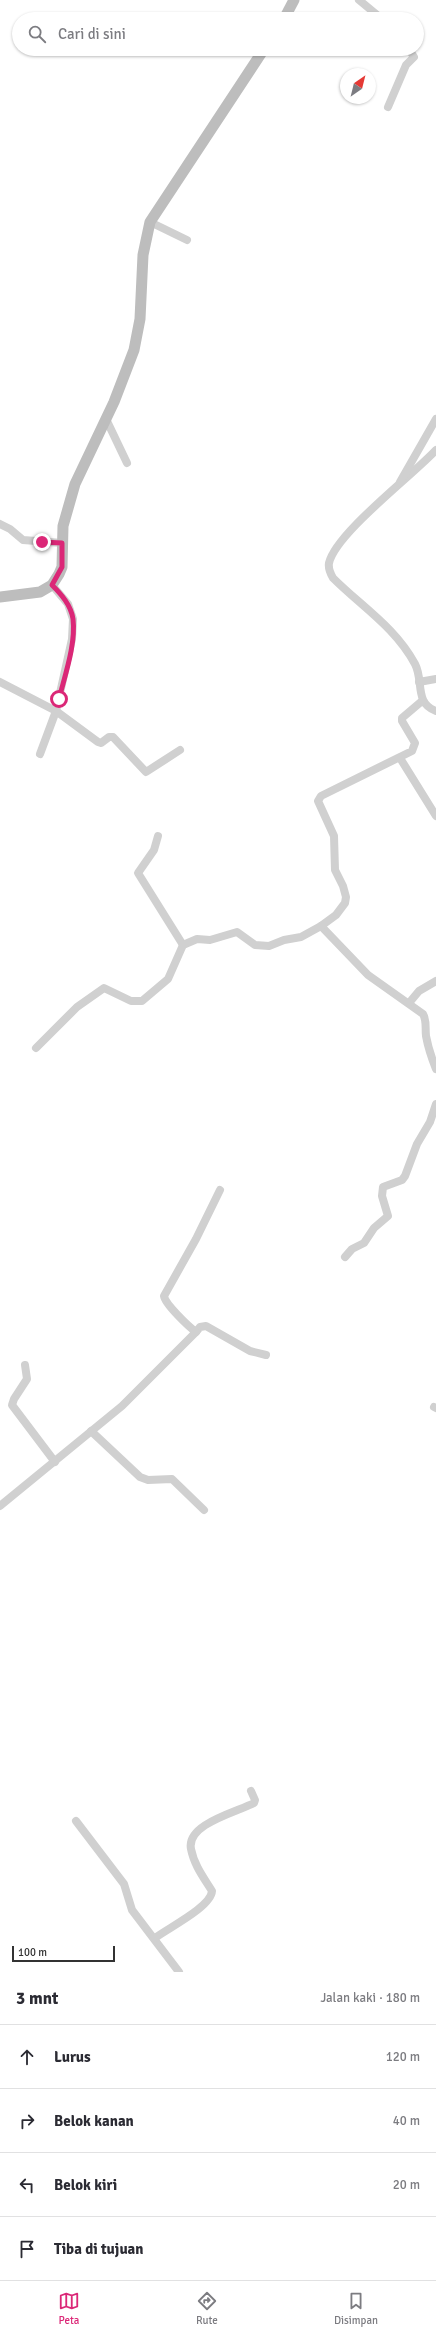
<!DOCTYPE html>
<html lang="id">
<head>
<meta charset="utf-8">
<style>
	:root { --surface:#fff; --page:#f2f2f3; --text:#2b2b33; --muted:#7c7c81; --line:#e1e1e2; --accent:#db2777 }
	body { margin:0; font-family:Signika,sans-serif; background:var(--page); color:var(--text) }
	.compass { position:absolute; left:340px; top:68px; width:36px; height:36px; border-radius:50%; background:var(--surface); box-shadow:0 1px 3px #0004; rotate:35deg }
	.scale { position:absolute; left:12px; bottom:10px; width:103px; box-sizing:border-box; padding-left:4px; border:2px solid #333; border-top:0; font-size:11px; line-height:14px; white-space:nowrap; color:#333; -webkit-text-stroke:3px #fff; paint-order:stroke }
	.stop { position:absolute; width:12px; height:12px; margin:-9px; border:3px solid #db2777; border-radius:50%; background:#fff }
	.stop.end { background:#db2777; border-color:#fff; box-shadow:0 1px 4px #0008 }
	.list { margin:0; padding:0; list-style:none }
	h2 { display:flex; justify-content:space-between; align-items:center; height:52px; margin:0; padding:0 16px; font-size:17px }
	h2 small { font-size:13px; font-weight:400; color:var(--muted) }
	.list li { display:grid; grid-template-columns:26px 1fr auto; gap:12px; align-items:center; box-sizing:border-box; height:64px; padding:0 16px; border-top:1px solid var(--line) }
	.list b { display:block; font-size:15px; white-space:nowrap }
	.list em { font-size:13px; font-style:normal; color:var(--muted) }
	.icon { flex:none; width:22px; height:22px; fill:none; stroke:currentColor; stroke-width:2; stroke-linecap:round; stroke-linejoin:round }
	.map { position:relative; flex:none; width:436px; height:1972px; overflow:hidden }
	.search { position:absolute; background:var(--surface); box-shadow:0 1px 3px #0004; left:12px; right:12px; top:12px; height:44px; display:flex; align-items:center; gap:10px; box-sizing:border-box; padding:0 14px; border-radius:22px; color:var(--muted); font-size:15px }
	.sheet { height:308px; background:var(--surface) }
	nav { display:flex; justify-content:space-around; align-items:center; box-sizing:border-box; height:56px; border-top:1px solid var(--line); background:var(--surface); font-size:11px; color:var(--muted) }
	nav a { display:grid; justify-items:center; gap:2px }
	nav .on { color:var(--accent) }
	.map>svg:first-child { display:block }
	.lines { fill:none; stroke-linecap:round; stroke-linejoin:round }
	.street { stroke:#d0d0d0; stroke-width:8 }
	.secondary { stroke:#bdbdbd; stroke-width:11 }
	.route { stroke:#db2777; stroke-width:5 }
</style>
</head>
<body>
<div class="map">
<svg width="436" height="1972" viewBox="0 0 436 1972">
	<rect width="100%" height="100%" fill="#fff"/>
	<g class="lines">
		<g class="street">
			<path d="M 359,0 L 382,19"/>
			<path d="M 388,107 L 406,65 L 414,57 L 409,49"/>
			<path d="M 150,222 L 187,240"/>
			<path d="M 106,419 L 127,463"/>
			<path d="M 436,450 C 412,476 336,533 329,563 C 328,569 330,573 333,578 C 362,607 395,627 415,664 C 424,681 414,703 436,711"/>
			<path d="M 400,482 L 436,419"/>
			<path d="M 0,524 L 10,529 L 23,540 L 62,543"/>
			<path d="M 0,682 L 56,711 L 98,742 L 101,743 L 109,737 L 113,737 L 146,772 L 180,750"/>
			<path d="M 419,682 L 436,679"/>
			<path d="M 40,754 L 56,711 L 72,639 L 73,619 L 68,604 L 52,585"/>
			<path d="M 400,758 L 436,816"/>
			<path d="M 158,836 L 154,850 L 138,873 L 183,945"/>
			<path d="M 321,926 L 368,975 L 423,1014 C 427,1021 425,1028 426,1036 C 428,1047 432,1059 436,1069"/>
			<path d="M 409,1003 L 419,991 L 436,981"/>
			<path d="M 36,1048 L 77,1007 L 104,988 L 131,1001 L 142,1001 L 168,979 L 183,945 L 197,939 L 210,940 L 237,932 L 255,945 L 269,946 L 284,940 L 301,937 L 321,926 L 336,915 L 345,903 L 346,897 L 343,886 L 335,870 L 334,836 L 318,801 L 321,796 L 412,751 L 415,743 L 402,721 L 402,718 L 422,701"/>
			<path d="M 345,1257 L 352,1249 L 364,1243 L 374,1228 L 388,1216 L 382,1196 L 383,1187 L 402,1180 L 405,1176 L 417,1144 L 430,1122 L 436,1104"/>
			<path d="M 196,1332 L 200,1327 L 206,1326 L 250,1351 L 266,1355"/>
			<path d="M 25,1365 L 27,1379 L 14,1399 L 12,1405 L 55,1462"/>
			<path d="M 434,1407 L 436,1408"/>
			<path d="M 91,1431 L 140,1477 L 148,1480 L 172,1479 L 204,1510"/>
			<path d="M 0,1506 L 122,1406 L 196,1332 C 188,1326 165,1304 164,1296 L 196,1239 L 220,1190"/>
			<path d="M 76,1821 L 124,1884 L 132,1910 L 179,1972"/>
			<path d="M 155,1938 C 168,1928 211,1907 212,1891 C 204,1878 194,1865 191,1849 C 186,1824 237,1812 254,1803 L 255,1800 L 251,1791"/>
		</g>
		<g class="secondary">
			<path d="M 284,19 L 294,0"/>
			<path d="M 0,597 L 40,592 L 52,585 L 59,574 L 62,567 L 63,526 L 75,484 L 114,402 L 134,350 L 140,319 L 143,255 L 150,222 L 264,49"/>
		</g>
	</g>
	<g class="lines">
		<path class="route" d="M 42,542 L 62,543 L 62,567 L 52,585 C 61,594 71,605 73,619 C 76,644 65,675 59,699"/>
	</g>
</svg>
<svg class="compass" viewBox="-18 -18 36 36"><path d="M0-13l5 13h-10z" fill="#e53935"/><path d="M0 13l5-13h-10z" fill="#7c7c81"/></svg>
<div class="scale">100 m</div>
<div class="stop" style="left:59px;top:699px"></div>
<div class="stop end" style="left:42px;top:542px"></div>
<div class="search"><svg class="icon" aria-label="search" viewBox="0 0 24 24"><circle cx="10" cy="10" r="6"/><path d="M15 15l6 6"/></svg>Cari di sini</div>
</div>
<section class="sheet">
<h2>3 mnt<small>Jalan kaki · 180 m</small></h2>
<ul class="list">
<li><svg class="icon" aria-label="ahead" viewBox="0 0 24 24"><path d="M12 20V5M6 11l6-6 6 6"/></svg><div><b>Lurus</b></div><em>120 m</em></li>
<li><svg class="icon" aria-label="right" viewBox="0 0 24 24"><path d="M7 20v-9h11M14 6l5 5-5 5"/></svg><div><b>Belok kanan</b></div><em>40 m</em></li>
<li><svg class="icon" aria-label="left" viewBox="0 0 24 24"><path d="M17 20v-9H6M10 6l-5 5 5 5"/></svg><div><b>Belok kiri</b></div><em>20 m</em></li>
<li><svg class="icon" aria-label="arrive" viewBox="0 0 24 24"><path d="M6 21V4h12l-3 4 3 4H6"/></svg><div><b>Tiba di tujuan</b></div></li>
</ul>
</section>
<nav>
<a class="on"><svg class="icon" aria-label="map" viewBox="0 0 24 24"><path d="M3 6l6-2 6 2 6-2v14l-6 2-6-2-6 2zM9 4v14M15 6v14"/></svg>Peta</a>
<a><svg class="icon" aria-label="directions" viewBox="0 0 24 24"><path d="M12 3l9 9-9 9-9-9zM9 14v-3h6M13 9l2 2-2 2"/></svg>Rute</a>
<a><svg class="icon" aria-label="saved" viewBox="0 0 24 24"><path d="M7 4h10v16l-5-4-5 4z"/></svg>Disimpan</a>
</nav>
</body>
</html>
